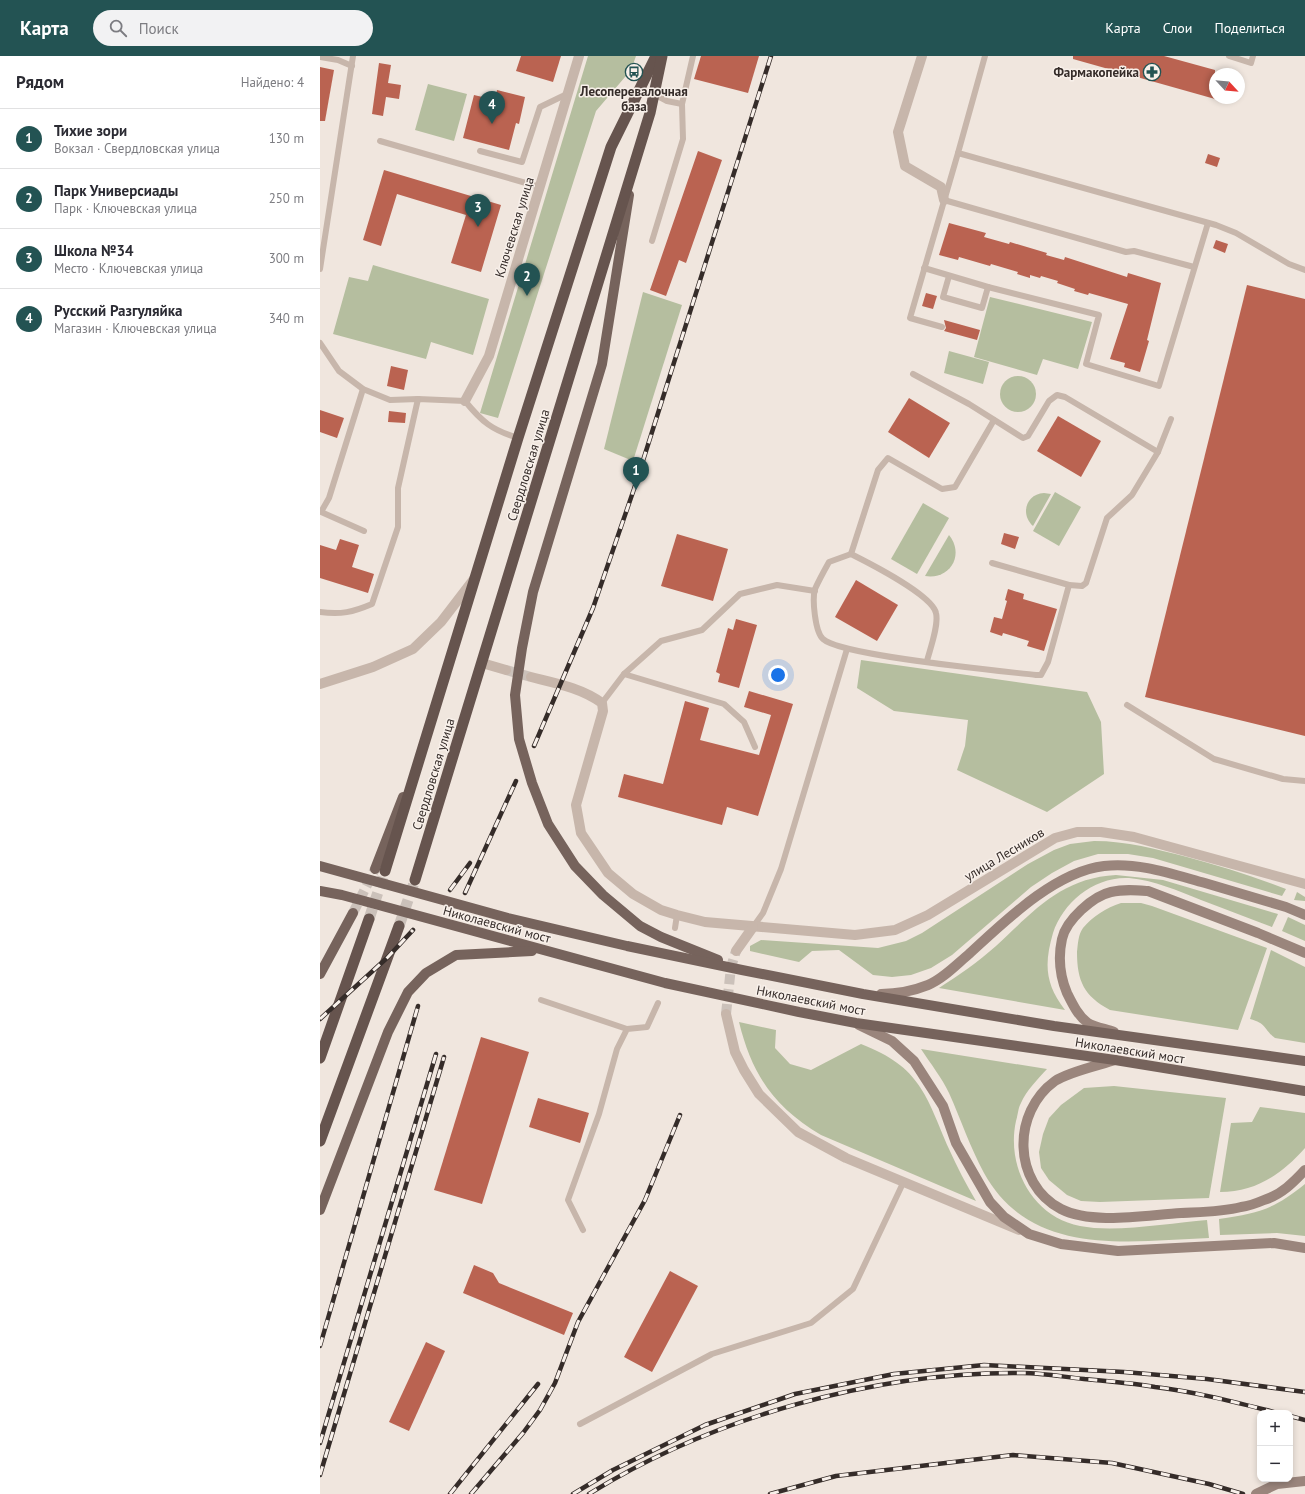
<!DOCTYPE html>
<html lang="ru">
<head>
<meta charset="utf-8">
<style>
	:root { --surface:#fff; --page:#f2f2f3; --text:#2b2b33; --muted:#7c7c81; --line:#e1e1e2; --accent:#235353 }
	body { margin:0; font-family:"PT Sans",sans-serif; background:var(--page); color:var(--text) }
	.controls { position:absolute; right:12px; bottom:12px; display:grid; overflow:hidden; border-radius:8px; box-shadow:0 2px 6px #0003 }
	.controls button { width:36px; height:36px; display:grid; place-items:center; padding:0; border:0; border-bottom:1px solid var(--line); background:var(--surface); color:var(--text); font:20px sans-serif }
	.compass { position:absolute; left:889px; top:12px; width:36px; height:36px; border-radius:50%; background:var(--surface); box-shadow:0 2px 6px #0003; rotate:116deg }
	.you { position:absolute; left:458px; top:619px; width:14px; height:14px; margin:-10px; border:3px solid #fff; border-radius:50%; background:#1a73e8; box-shadow:0 0 0 6px #1a73e833 }
	.badge { display:grid; place-items:center; width:26px; height:26px; border-radius:50%; background:var(--accent); color:#fff; font-size:13px; font-weight:700 }
	.pin { position:absolute; translate:-50% -33px; filter:drop-shadow(0 1px 2px #0008) }
	.pin::after { content:''; position:absolute; top:21px; width:14px; height:12px; background:inherit; clip-path:polygon(0 0,100% 0,50% 100%) }
	.list { margin:0; padding:0; list-style:none }
	h2 { display:flex; justify-content:space-between; align-items:center; height:52px; margin:0; padding:0 16px; font-size:17px }
	h2 small { font-size:13px; font-weight:400; color:var(--muted) }
	.list li { display:grid; grid-template-columns:26px 1fr auto; gap:12px; align-items:center; box-sizing:border-box; height:60px; padding:0 16px; border-top:1px solid var(--line) }
	.list b { display:block; font-size:15px; white-space:nowrap }
	.list p { margin:0; font-size:13px; white-space:nowrap; color:var(--muted) }
	.list em { font-size:13px; font-style:normal; color:var(--muted) }
	.icon { flex:none; width:22px; height:22px; fill:none; stroke:currentColor; stroke-width:2; stroke-linecap:round; stroke-linejoin:round }
	.map { position:relative; flex:none; width:985px; height:1438px; overflow:hidden }
	header { display:flex; align-items:center; gap:24px; box-sizing:border-box; height:56px; padding:0 20px; background:var(--accent); color:#fff }
	header strong { font-size:19px }
	nav { display:flex; gap:22px; margin-inline-start:auto; font-size:14px }
	.search { width:280px; height:36px; background:var(--page); display:flex; align-items:center; gap:10px; box-sizing:border-box; padding:0 14px; border-radius:22px; color:var(--muted); font-size:15px }
	main { display:flex }
	aside { flex:1; background:var(--surface) }
	.map>svg:first-child { display:block }
	.green { fill:#b5be9f }
	.building { fill:#ba6351 }
	.lines { fill:none; stroke-linecap:round; stroke-linejoin:round }
	.minor-tunnel { stroke:#cbc1ba; stroke-width:10; stroke-dasharray:10 5; stroke-linecap:butt }
	.primary-tunnel { stroke:#cbc1ba; stroke-width:10; stroke-dasharray:10 5; stroke-linecap:butt }
	.trunk-tunnel { stroke:#cbc1ba; stroke-width:11; stroke-dasharray:11 5.5; stroke-linecap:butt }
	.service { stroke:#c7b6ab; stroke-width:6 }
	.minor { stroke:#c7b6ab; stroke-width:10 }
	.secondary { stroke:#9a857c; stroke-width:10 }
	.primary { stroke:#76635c; stroke-width:10 }
	.trunk { stroke:#66544e; stroke-width:11 }
	.rail-casing { stroke:#352c29; stroke-width:4.5 }
	.rail { stroke:#f8f0ea; stroke-width:3; stroke-dasharray:9; stroke-linecap:butt }
	.labels { text-anchor:middle; stroke-width:3; stroke-linejoin:round; paint-order:stroke }
	.poi-label { font-size:13px; font-weight:bold; fill:#352c29; stroke:#f8f0ea; text-anchor:end }
	.street-label { font-size:13px; fill:#352c29; stroke:#f8f0ea }
</style>
</head>
<body>
<header>
<strong>Карта</strong>
<div class="search"><svg class="icon" aria-label="search" viewBox="0 0 24 24"><circle cx="10" cy="10" r="6"/><path d="M15 15l6 6"/></svg>Поиск</div>
<nav><a>Карта</a><a>Слои</a><a>Поделиться</a></nav>
</header>
<main>
<aside>
<h2>Рядом<small>Найдено: 4</small></h2>
<ul class="list">
<li><span class="badge">1</span><div><b>Тихие зори</b><p>Вокзал · Свердловская улица</p></div><em>130 m</em></li>
<li><span class="badge">2</span><div><b>Парк Универсиады</b><p>Парк · Ключевская улица</p></div><em>250 m</em></li>
<li><span class="badge">3</span><div><b>Школа №34</b><p>Место · Ключевская улица</p></div><em>300 m</em></li>
<li><span class="badge">4</span><div><b>Русский Разгуляйка</b><p>Магазин · Ключевская улица</p></div><em>340 m</em></li>
</ul>
</aside>
<div class="map">
<svg width="985" height="1438" viewBox="0 0 985 1438">
	<rect width="100%" height="100%" fill="#f0e6de"/>
	<g class="green">
		<path d="M 268,0 L 316,0 L 311,14 L 276,55 L 178,362 L 160,357 Z"/>
		<path d="M 108,28 L 147,38 L 134,85 L 95,74 Z"/>
		<path d="M 53,209 L 169,243 L 153,299 L 111,286 L 106,303 L 13,278 L 29,221 L 48,225 Z"/>
		<path d="M 323,236 L 362,249 L 313,405 L 284,393 Z"/>
		<path d="M 670,241 L 772,266 L 758,313 L 723,303 L 717,319 L 654,301 Z"/>
		<path d="M 629,295 L 669,306 L 663,328 L 624,317 Z"/>
		<circle cx="698" cy="338" r="18"/>
		<path d="M 735,436 L 761,451 L 739,490 L 713,475 Z"/>
		<path d="M 724,437 L 731,438 L 713,470 C 700,458 706,438 724,437 Z"/>
		<path d="M 603,447 L 629,462 L 597,518 L 571,503 Z"/>
		<path d="M 629,479 C 645,499 630,524 605,520 Z"/>
		<path d="M 541,604 L 767,636 L 781,666 L 784,718 L 727,756 L 637,714 L 645,690 L 648,664 L 574,655 L 537,632 Z"/>
		<path d="M 774,785 C 807,785 836,793 867,801 C 900,810 933,820 966,833 L 962,840 L 833,802 L 808,798 L 778,798 L 754,805 L 732,817 L 711,831 L 632,899 L 611,912 L 591,919 L 572,921 L 553,919 L 519,894 L 492,895 L 479,906 L 430,895 L 430,890 L 441,884 L 558,892 L 586,885 L 602,877 L 708,808 L 734,794 L 750,788 Z"/>
		<path d="M 796,819 L 843,824 L 958,858 L 952,871 C 928,862 905,853 881,844 C 858,835 834,824 809,822 C 775,820 743,846 733,877 C 724,908 725,928 745,954 L 619,932 C 639,919 658,906 676,890 C 714,855 741,822 796,819 Z"/>
		<path d="M 977,836 L 985,841 L 985,845 L 974,844 Z"/>
		<path d="M 801,847 L 821,847 L 832,850 L 947,892 L 918,974 L 790,954 C 764,940 757,925 757,896 C 758,888 758,879 763,872 C 773,860 786,852 801,847 Z"/>
		<path d="M 968,861 L 985,869 L 985,885 L 962,875 Z"/>
		<path d="M 951,894 L 985,911 L 985,987 L 955,982 C 943,973 948,968 930,963 Z"/>
		<path d="M 419,966 L 456,974 L 455,992 L 470,1008 L 491,1014 L 541,988 C 601,1011 606,1040 629,1093 C 637,1111 646,1128 656,1145 L 501,1079 C 454,1051 432,1019 419,966 Z"/>
		<path d="M 601,993 L 727,1013 C 718,1023 706,1035 701,1047 C 698,1052 698,1059 696,1065 C 686,1110 712,1161 760,1170 C 795,1177 850,1167 887,1164 L 889,1182 C 808,1185 711,1202 664,1117 C 650,1091 641,1064 629,1037 C 622,1022 610,1007 601,993 Z"/>
		<path d="M 794,1030 L 906,1042 L 889,1142 L 780,1146 L 761,1145 L 747,1139 L 729,1124 L 721,1112 L 719,1096 L 723,1078 L 729,1062 L 741,1049 L 764,1032 Z"/>
		<path d="M 940,1051 L 985,1057 L 985,1092 C 962,1118 936,1136 900,1136 L 911,1067 L 932,1066 Z"/>
		<path d="M 985,1128 L 985,1180 L 957,1177 L 900,1179 L 899,1163 C 938,1157 953,1154 985,1128 Z"/>
	</g>
	<g class="building">
		<path d="M 201,0 L 241,0 L 233,26 L 196,15 Z"/>
		<path d="M 381,0 L 439,0 L 428,37 L 374,23 Z"/>
		<path d="M 753,0 L 844,0 L 895,14 L 895,43 L 753,3 Z"/>
		<path d="M 59,7 L 71,9 L 68,27 L 81,29 L 79,43 L 66,41 L 63,60 L 52,58 Z"/>
		<path d="M 0,11 L 14,14 L 5,65 L 0,65 Z"/>
		<path d="M 177,34 L 205,41 L 199,68 L 196,67 L 189,94 L 143,82 L 154,39 L 175,44 Z"/>
		<path d="M 378,95 L 402,104 L 366,207 L 359,204 L 346,240 L 330,234 Z"/>
		<path d="M 888,98 L 900,102 L 897,111 L 885,107 Z"/>
		<path d="M 64,114 L 181,149 L 161,216 L 131,207 L 146,159 L 77,138 L 61,190 L 43,184 Z"/>
		<path d="M 629,167 L 666,177 L 664,181 L 689,188 L 690,186 L 727,197 L 726,199 L 744,204 L 745,201 L 807,221 L 808,217 L 841,227 L 827,284 L 829,285 L 820,316 L 804,311 L 805,307 L 790,303 L 808,248 L 769,237 L 768,239 L 754,235 L 755,233 L 737,227 L 738,225 L 721,220 L 720,222 L 710,219 L 710,222 L 697,218 L 698,216 L 671,208 L 670,210 L 639,201 L 638,204 L 619,199 Z"/>
		<path d="M 896,184 L 908,188 L 905,197 L 893,192 Z"/>
		<path d="M 927,229 L 985,243 L 985,680 L 825,641 Z"/>
		<path d="M 606,237 L 617,240 L 613,253 L 602,250 Z"/>
		<path d="M 624,264 L 660,274 L 657,284 L 624,275 L 626,272 Z"/>
		<path d="M 71,310 L 88,314 L 84,334 L 67,330 Z"/>
		<path d="M 589,342 L 630,367 L 609,402 L 568,376 Z"/>
		<path d="M 0,354 L 24,362 L 17,382 L 0,376 Z"/>
		<path d="M 69,355 L 86,357 L 85,367 L 68,366 Z"/>
		<path d="M 738,360 L 781,385 L 761,421 L 717,395 Z"/>
		<path d="M 684,477 L 699,481 L 695,493 L 681,488 Z"/>
		<path d="M 357,478 L 408,493 L 393,545 L 341,530 Z"/>
		<path d="M 20,483 L 39,489 L 32,511 L 54,518 L 48,537 L 0,522 L 0,489 L 16,494 Z"/>
		<path d="M 536,524 L 578,549 L 557,585 L 515,561 Z"/>
		<path d="M 688,533 L 704,538 L 703,543 L 737,553 L 724,595 L 707,590 L 709,585 L 683,577 L 682,580 L 670,576 L 674,561 L 682,563 L 687,545 L 685,544 Z"/>
		<path d="M 416,563 L 437,569 L 419,632 L 398,626 L 400,618 L 396,616 L 408,572 L 413,574 Z"/>
		<path d="M 429,635 L 473,648 L 438,760 L 407,751 L 402,769 L 298,741 L 304,718 L 343,728 L 365,645 L 389,652 L 380,684 L 439,699 L 451,659 L 424,651 Z"/>
		<path d="M 161,981 L 209,996 L 162,1148 L 114,1134 Z"/>
		<path d="M 218,1042 L 269,1057 L 260,1087 L 209,1071 Z"/>
		<path d="M 154,1209 L 173,1217 L 179,1227 L 253,1257 L 244,1279 L 143,1237 Z"/>
		<path d="M 350,1215 L 378,1230 L 332,1316 L 304,1301 Z"/>
		<path d="M 106,1286 L 125,1295 L 89,1375 L 69,1366 Z"/>
	</g>
	<g class="lines">
		<g class="minor-tunnel">
			<path d="M 186,614 L 211,621"/>
			<path d="M 406,958 L 411,911 L 416,895"/>
		</g>
		<path class="primary-tunnel" d="M 33,857 L 55,813"/>
		<g class="trunk-tunnel">
			<path d="M 49,863 L 65,815"/>
			<path d="M 79,870 L 95,824"/>
		</g>
		<g class="service">
			<path d="M 665,0 L 638,97 L 896,169 L 916,177 L 969,208 L 985,214"/>
			<path d="M 909,0 L 931,7 L 933,0"/>
			<path d="M 0,1 L 18,4 L 32,10"/>
			<path d="M 334,38 L 347,45 L 362,48"/>
			<path d="M 60,85 L 220,131"/>
			<path d="M 160,95 L 202,106 L 220,51 L 247,38"/>
			<path d="M 624,144 L 806,196 L 814,195 L 874,211"/>
			<path d="M 332,185 L 363,83 L 362,48 L 373,0"/>
			<path d="M 604,212 L 668,231 L 779,259 L 766,308 L 839,330 L 888,167"/>
			<path d="M 0,213 L 33,0"/>
			<path d="M 629,220 L 623,241 L 662,252 L 668,231"/>
			<path d="M 622,271 L 590,262 L 638,97"/>
			<path d="M 0,287 L 19,315 L 43,333 L 70,344 L 98,343 L 145,345 C 162,366 172,374 198,382"/>
			<path d="M 593,318 L 649,348 L 703,382 L 708,380 L 729,345 L 737,339 L 745,341 L 838,396 L 812,439 L 787,462 L 766,527 L 762,530 L 749,529"/>
			<path d="M 43,333 L 9,442 L 1,456 L 44,475"/>
			<path d="M 838,396 L 851,363"/>
			<path d="M 531,498 L 558,414 L 568,402 L 622,433 L 635,431 L 674,364"/>
			<path d="M 0,556 C 21,559 33,556 52,548 L 78,471 L 78,432 L 98,343"/>
			<path d="M 607,605 C 610,593 619,569 616,557 C 612,539 549,507 531,498 L 509,506 C 504,515 499,524 495,533 C 492,543 495,576 503,583 C 521,600 682,615 716,619 L 721,619 L 728,606 L 749,529 L 672,507"/>
			<path d="M 304,618 L 404,648 L 424,666 L 435,691"/>
			<path d="M 282,647 L 304,618 L 341,585 L 382,574 L 420,538 L 457,529 L 495,535"/>
			<path d="M 807,649 L 894,703 L 963,723 L 985,725"/>
			<path d="M 433,871 L 443,857 L 461,813 L 527,593"/>
			<path d="M 355,872 L 357,859"/>
			<path d="M 221,944 L 307,973"/>
			<path d="M 263,1174 L 248,1144 L 279,1058 L 297,993 L 307,973 L 327,971 L 338,947"/>
			<path d="M 260,1368 L 392,1298 L 491,1267 L 533,1233 L 584,1125"/>
		</g>
		<g class="minor">
			<path d="M 602,0 L 578,76 L 585,110 L 621,131 L 624,144"/>
			<path d="M 145,345 L 169,300 L 259,0"/>
			<path d="M 162,607 L 186,614"/>
			<path d="M 211,621 C 235,627 262,632 282,647 L 283,655 L 256,749 L 261,777 L 288,817 L 313,838 L 341,854 L 357,859 L 385,866 L 535,879 L 575,874 L 608,859 L 735,782 L 757,776 L 781,776 L 814,781 L 985,828"/>
			<path d="M 0,628 L 53,611 L 93,593 L 121,566 L 154,523"/>
			<path d="M 416,895 L 433,871"/>
			<path d="M 406,958 L 415,996 L 424,1014 L 439,1038 L 478,1076 L 526,1102 L 699,1174"/>
		</g>
		<g class="secondary">
			<path d="M 561,938 C 577,938 593,935 608,929 C 623,923 637,908 649,898 C 684,866 734,816 784,810 C 818,806 852,818 885,827 C 912,835 939,843 966,851 L 985,859"/>
			<path d="M 539,969 L 572,985 L 594,1005 L 623,1050 L 636,1087 L 670,1146 L 684,1161 L 709,1178 L 741,1188 L 798,1195 L 954,1187 L 985,1192"/>
			<path d="M 794,976 C 786,973 775,971 768,967 C 758,960 752,947 747,937 C 740,920 738,901 742,883 C 746,864 773,840 791,836 C 804,833 815,834 828,835 L 938,877 L 985,897"/>
			<path d="M 795,1004 C 780,1009 748,1016 735,1025 C 692,1056 692,1127 741,1153 C 772,1169 826,1159 861,1157 C 880,1156 902,1156 921,1151 C 929,1150 937,1147 944,1144 C 961,1139 974,1126 985,1114"/>
			<path d="M 936,1438 L 957,1428 L 985,1425"/>
		</g>
		<g class="primary">
			<path d="M 309,139 L 282,308 L 213,536 L 202,592 L 195,639 L 199,683 L 212,727 L 228,768 L 255,810 L 283,839 L 320,870 L 341,881 L 398,904"/>
			<path d="M 0,810 L 188,862 L 307,890 L 422,914 L 543,938 L 734,970 L 985,1005"/>
			<path d="M 55,813 L 83,741"/>
			<path d="M 0,835 L 22,839 L 345,927 L 479,956 L 536,967 L 795,1004 L 985,1035"/>
			<path d="M 0,918 L 33,857"/>
			<path d="M 0,1154 L 68,976 L 88,936 L 106,917 L 136,899 L 212,895"/>
		</g>
		<g class="trunk">
			<path d="M 65,815 L 198,382 L 291,91 L 336,0"/>
			<path d="M 95,824 L 330,57 L 342,0"/>
			<path d="M 0,1002 L 49,863"/>
			<path d="M 0,1085 L 79,870"/>
		</g>
		<defs>
			<g id="rail">
				<path d="M 214,690 L 273,552 L 314,433 L 451,0"/>
				<path d="M 130,834 L 150,807"/>
				<path d="M 145,837 L 196,725"/>
				<path d="M 0,963 L 68,901 L 93,874"/>
				<path d="M 0,1290 L 98,950"/>
				<path d="M 970,1360 L 985,1364"/>
				<path d="M 0,1387 L 116,998"/>
				<path d="M 0,1419 L 124,1001"/>
				<path d="M 130,1438 L 218,1328"/>
				<path d="M 151,1438 L 203,1377 L 220,1354 L 235,1327 L 258,1266 L 325,1144 L 360,1059"/>
				<path d="M 253,1438 L 293,1414 L 385,1369 L 475,1338 L 574,1318 L 664,1309 L 804,1316 L 887,1323 L 985,1336"/>
				<path d="M 269,1438 C 393,1361 557,1315 703,1317 C 723,1317 744,1321 764,1323 C 787,1325 811,1327 835,1331 C 877,1336 918,1347 958,1357"/>
				<path d="M 450,1438 L 516,1420 L 693,1399 L 792,1407 L 889,1428 L 923,1438"/>
			</g>
		</defs>
		<use href="#rail" class="rail-casing"/>
		<use href="#rail" class="rail"/>
	</g>
	<defs>
		<symbol id="bus-ring" viewBox="-11 -11 22 22"><circle r="9.5" fill="#f8f0ea" stroke="#235353" stroke-width="1.5"/><path d="M-5-6H5V4H4V6H2V4H-2V6H-4V4H-5ZM-3.5-4V0h7V-4ZM-3.5 1.2v1.5H-2V1.2ZM2 1.2v1.5H3.5V1.2Z" fill="#235353"/></symbol>
		<symbol id="pharmacy-ring" viewBox="-11 -11 22 22"><circle r="9.5" fill="#f8f0ea" stroke="#235353" stroke-width="1.5"/><path d="M-2-6h4v4h4v4h-4v4h-4v-4h-4v-4h4Z" fill="#235353"/></symbol>
	</defs>
	<g fill-rule="evenodd">
		<use href="#bus-ring" x="304" y="6" width="20" height="20"/>
		<use href="#pharmacy-ring" x="822" y="6" width="20" height="20"/>
	</g>
	<g class="labels">
		<g class="poi-label">
			<text x="819" y="21">Фармакопейка</text>
			<text x="314" y="40" text-anchor="middle">Лесоперевалочная<tspan x="314" dy="15">база</tspan></text>
		</g>
		<g class="street-label">
			<text transform="translate(194 171) rotate(-73)" y="5">Ключевская улица</text>
			<text transform="translate(208 409) rotate(-73)" y="5">Свердловская улица</text>
			<text transform="translate(113 718) rotate(-73)" y="5">Свердловская улица</text>
			<text transform="translate(684 798) rotate(-31)" y="5">улица Лесников</text>
			<text transform="translate(177 868) rotate(15)" y="5">Николаевский мост</text>
			<text transform="translate(491 944) rotate(11)" y="5">Николаевский мост</text>
			<text transform="translate(810 994) rotate(9)" y="5">Николаевский мост</text>
		</g>
	</g>
</svg>
<div class="controls">
<button>+</button>
<button>−</button>
</div>
<svg class="compass" viewBox="-18 -18 36 36"><path d="M0-13l5 13h-10z" fill="#e53935"/><path d="M0 13l5-13h-10z" fill="#7c7c81"/></svg>
<div class="you"></div>
<div class="pin badge" style="left:316px;top:434px">1</div>
<div class="pin badge" style="left:207px;top:240px">2</div>
<div class="pin badge" style="left:158px;top:171px">3</div>
<div class="pin badge" style="left:172px;top:68px">4</div>
</div>
</main>
</body>
</html>
